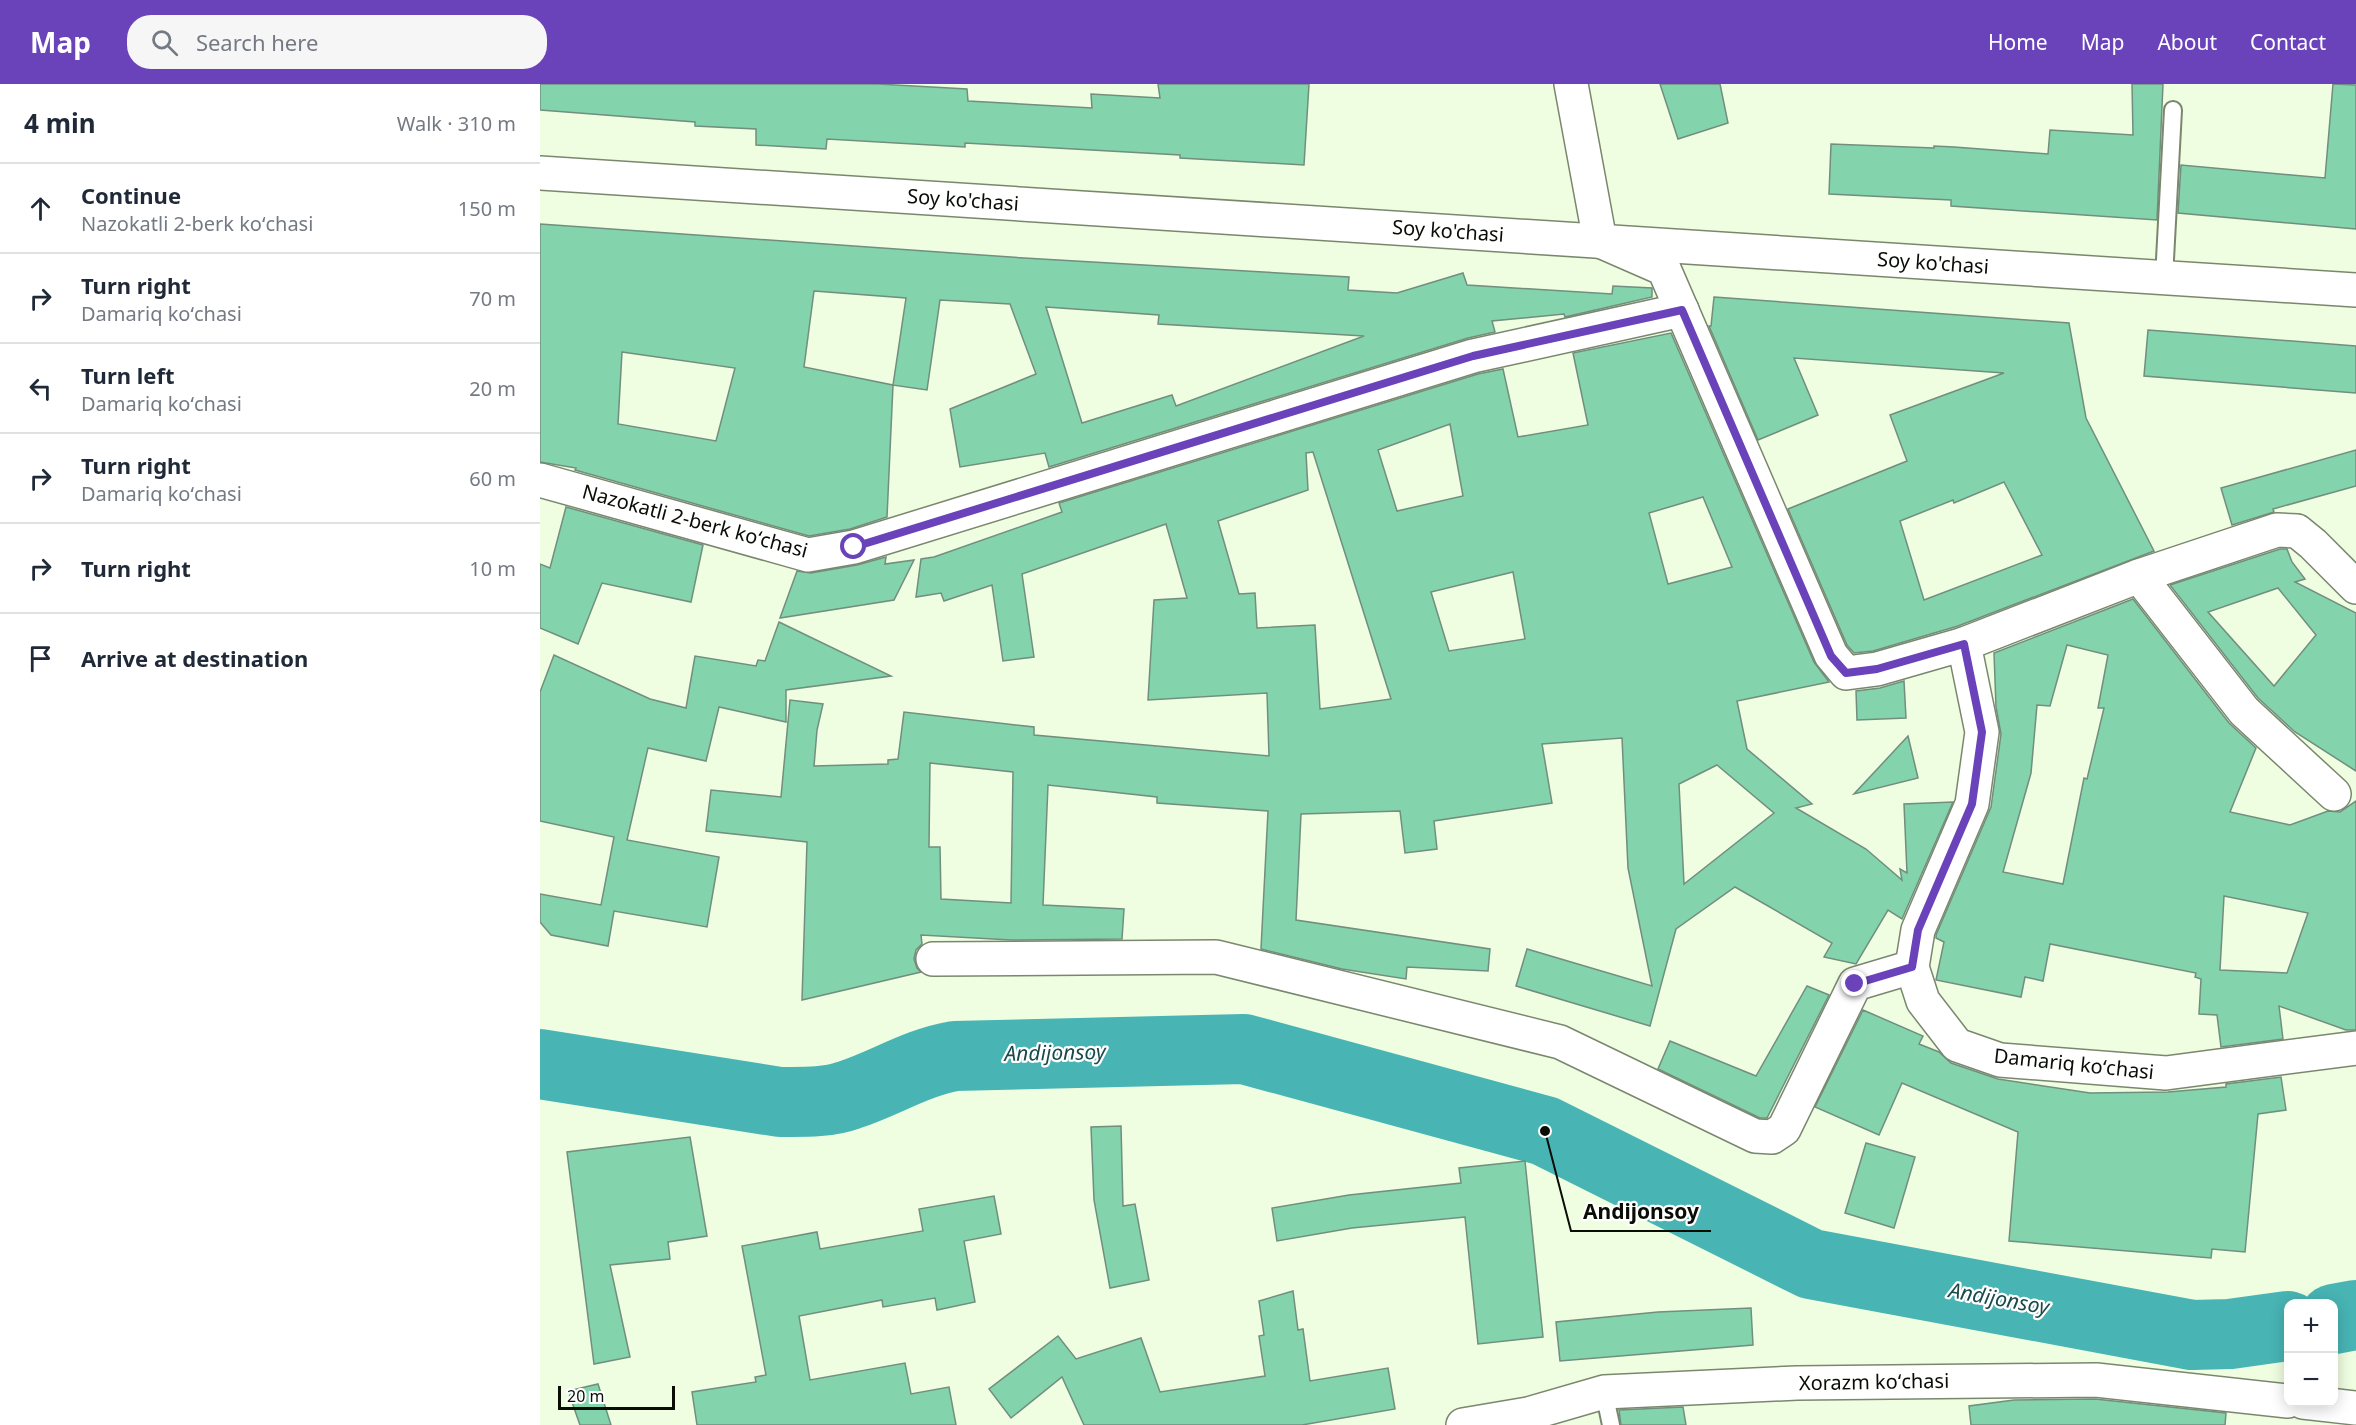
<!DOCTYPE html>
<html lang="en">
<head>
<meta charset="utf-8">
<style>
	:root { --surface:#fff; --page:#f6f6f7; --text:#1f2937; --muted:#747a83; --line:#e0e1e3; --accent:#6a43bb }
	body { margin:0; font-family:"Noto Sans",sans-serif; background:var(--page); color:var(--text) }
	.controls { position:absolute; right:18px; bottom:18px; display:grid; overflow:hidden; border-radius:12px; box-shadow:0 3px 15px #0003 }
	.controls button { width:54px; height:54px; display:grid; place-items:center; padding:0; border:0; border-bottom:2px solid var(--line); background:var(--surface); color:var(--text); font:30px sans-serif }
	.scale { position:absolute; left:18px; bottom:15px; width:117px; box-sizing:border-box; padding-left:6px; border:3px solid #090d05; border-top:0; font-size:16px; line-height:21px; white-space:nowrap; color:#090d05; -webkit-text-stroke:4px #fff; paint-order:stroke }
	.stop { position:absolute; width:18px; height:18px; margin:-14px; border:4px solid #6a43bb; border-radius:50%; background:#fff }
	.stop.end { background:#6a43bb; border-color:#fff; box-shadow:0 2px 6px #0008 }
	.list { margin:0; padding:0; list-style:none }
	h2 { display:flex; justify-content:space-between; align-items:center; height:78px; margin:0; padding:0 24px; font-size:26px }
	h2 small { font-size:20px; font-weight:400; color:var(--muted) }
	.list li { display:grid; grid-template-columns:39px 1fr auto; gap:18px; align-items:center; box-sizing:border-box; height:90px; padding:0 24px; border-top:2px solid var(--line) }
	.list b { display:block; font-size:22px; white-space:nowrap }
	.list p { margin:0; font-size:20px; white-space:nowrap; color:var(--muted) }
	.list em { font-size:20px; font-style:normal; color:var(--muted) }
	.icon { flex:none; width:33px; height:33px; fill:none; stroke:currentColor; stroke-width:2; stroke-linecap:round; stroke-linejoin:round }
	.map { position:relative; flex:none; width:1816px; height:1341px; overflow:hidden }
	header { display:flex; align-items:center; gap:36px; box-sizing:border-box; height:84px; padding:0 30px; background:var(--accent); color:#fff }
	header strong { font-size:28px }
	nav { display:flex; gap:33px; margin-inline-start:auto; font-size:21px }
	.search { width:420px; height:54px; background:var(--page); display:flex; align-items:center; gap:15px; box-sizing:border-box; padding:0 21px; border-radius:24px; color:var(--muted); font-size:22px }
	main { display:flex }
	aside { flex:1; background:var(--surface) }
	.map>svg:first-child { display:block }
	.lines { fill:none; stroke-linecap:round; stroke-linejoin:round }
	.river { stroke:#48b4b4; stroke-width:70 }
	.building { fill:#83d4ad; stroke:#718e7e; stroke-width:1.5; fill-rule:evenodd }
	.lane-casing { stroke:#7a876e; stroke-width:20 }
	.street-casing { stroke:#7a876e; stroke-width:36 }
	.secondary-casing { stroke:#7a876e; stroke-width:36 }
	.lane { stroke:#fff; stroke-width:16 }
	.street { stroke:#fff; stroke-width:33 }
	.secondary { stroke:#fff; stroke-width:33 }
	.route { stroke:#6a43bb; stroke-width:8 }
	.labels { text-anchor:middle; stroke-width:4.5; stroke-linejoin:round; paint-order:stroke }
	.street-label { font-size:20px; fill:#090d05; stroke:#fff }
	.water-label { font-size:21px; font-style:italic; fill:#1a4a4a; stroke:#fff }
	.leader { fill:none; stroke:#090d05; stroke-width:2 }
	.callout-dot { fill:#090d05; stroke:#fff; stroke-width:2 }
	.callout-label { font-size:21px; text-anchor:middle; font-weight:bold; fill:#090d05; stroke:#fff; stroke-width:4.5; stroke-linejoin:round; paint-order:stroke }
</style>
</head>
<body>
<header>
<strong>Map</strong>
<div class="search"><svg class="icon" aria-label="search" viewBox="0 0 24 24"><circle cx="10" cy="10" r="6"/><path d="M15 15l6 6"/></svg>Search here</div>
<nav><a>Home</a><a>Map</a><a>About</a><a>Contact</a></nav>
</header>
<main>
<aside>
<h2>4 min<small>Walk · 310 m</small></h2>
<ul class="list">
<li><svg class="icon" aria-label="ahead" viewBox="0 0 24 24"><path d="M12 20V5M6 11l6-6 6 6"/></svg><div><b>Continue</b><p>Nazokatli 2-berk koʻchasi</p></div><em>150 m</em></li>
<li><svg class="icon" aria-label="right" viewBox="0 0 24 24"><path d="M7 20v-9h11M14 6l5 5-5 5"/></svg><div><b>Turn right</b><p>Damariq koʻchasi</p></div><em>70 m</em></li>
<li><svg class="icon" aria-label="left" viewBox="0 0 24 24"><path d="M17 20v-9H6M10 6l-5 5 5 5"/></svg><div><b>Turn left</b><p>Damariq koʻchasi</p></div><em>20 m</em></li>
<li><svg class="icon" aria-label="right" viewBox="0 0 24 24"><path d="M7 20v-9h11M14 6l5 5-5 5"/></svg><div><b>Turn right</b><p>Damariq koʻchasi</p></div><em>60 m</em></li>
<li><svg class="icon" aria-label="right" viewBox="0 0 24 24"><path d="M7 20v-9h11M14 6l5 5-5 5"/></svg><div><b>Turn right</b></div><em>10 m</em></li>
<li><svg class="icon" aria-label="arrive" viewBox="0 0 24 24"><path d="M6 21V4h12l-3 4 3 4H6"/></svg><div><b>Arrive at destination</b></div></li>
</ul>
</aside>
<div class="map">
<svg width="1816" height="1341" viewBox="0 0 1816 1341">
	<rect width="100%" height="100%" fill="#effde1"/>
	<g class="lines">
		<g class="river">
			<path d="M 0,980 L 240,1018 C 263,1018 287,1019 309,1011 C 346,999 375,979 415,972 L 704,965 L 1005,1047 L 1271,1180 L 1652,1251 L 1690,1250 L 1748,1242"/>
			<path d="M 1794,1235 L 1816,1231"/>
		</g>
	</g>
	<g class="building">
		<path d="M 0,0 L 338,0 L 427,5 L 428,17 L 552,24 L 551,10 L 620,14 L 618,0 L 769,0 L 764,81 L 640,74 L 640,71 L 425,59 L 425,63 L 287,55 L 286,65 L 216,61 L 216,45 L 155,42 L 155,38 L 0,26 Z"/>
		<path d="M 1120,0 L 1180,0 L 1188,39 L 1138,55 Z"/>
		<path d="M 1592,0 L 1623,0 L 1617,136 L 1411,122 L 1411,116 L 1289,110 L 1291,60 L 1394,64 L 1394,62 L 1414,63 L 1508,70 L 1510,46 L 1593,51 Z"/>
		<path d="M 1793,0 L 1816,1 L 1816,145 L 1638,129 L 1641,81 L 1785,94 Z"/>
		<path d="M 0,140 L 484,174 L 809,193 L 808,206 L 857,209 L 923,189 L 927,201 L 1072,210 L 1073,202 L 1112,204 L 1112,213 L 1025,233 L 1024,230 L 952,237 L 955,248 L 928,254 L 509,383 L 505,369 L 420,383 L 410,325 L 496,290 L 470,220 L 400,216 L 387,306 L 353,301 L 347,433 L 310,445 L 269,452 L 35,386 L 36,384 L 0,378 ZM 274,207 L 366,214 L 353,301 L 264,283 ZM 506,223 L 619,231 L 618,240 L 824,252 L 636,322 L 632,311 L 542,339 ZM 82,268 L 195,284 L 176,357 L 78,340 Z"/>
		<path d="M 1174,213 L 1529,239 L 1546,334 L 1614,467 L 1418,542 L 1333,567 L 1314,569 L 1307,561 L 1248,425 L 1367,377 L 1350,331 L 1464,289 L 1254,274 L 1278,331 L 1218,356 L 1169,242 L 1171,242 ZM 1464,398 L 1502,471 L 1384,516 L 1360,437 L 1413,416 L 1414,419 Z"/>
		<path d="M 1608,246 L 1816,262 L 1816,309 L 1604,292 Z"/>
		<path d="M 1131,249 L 1274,578 L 1289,598 L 1197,617 L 1207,665 L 1272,720 L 1256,724 L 1326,765 L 1362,796 L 1360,785 L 1367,789 L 1364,720 L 1413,718 L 1362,835 L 1348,826 L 1316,880 L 1284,873 L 1292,859 L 1195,803 L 1136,845 L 1110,942 L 976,902 L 987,865 L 1112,902 L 1088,784 L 1082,654 L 1002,660 L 1012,719 L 894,737 L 897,765 L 865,769 L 860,727 L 761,730 L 756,836 L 950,865 L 948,887 L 867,883 L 866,895 L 802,885 L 721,865 L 728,727 L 617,719 L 617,713 L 508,701 L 503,821 L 584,825 L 582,855 L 471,856 L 381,851 L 382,860 L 376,866 L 374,875 L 377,884 L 381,888 L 262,916 L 267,758 L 166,747 L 171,706 L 241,713 L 250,616 L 283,620 L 277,646 L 274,682 L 348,680 L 348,676 L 358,675 L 364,628 L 494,643 L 494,651 L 729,672 L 727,609 L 608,616 L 614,516 L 647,514 L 626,440 L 482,490 L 494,573 L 463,577 L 452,501 L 404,517 L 401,509 L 376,513 L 381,475 L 394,473 L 522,428 L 519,419 L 938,290 L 963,285 L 978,353 L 1048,341 L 1033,269 ZM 910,340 L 923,412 L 857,427 L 838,366 ZM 773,368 L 851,615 L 780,625 L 775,541 L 717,544 L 715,509 L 699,510 L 678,437 L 768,406 L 766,369 ZM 1163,413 L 1192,483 L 1128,500 L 1109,429 ZM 973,488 L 985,555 L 909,567 L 891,508 ZM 390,679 L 473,688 L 471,819 L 401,815 L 400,763 L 389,763 ZM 1177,681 L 1234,729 L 1144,800 L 1139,700 Z"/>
		<path d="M 1816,366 L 1816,402 L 1733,425 L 1734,428 L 1692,441 L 1681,404 Z"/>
		<path d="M 26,423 L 163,461 L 151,518 L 62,499 L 38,560 L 0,544 L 0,480 L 10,484 Z"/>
		<path d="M 1740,465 L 1747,465 L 1752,478 L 1765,495 L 1755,498 L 1816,529 L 1816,687 L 1755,648 L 1718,614 L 1630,501 ZM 1738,504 L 1776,551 L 1734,602 L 1668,528 Z"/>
		<path d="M 346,473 L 345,480 L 374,476 L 354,516 L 240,534 L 257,487 L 271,489 L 317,481 Z"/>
		<path d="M 1593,515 L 1689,639 L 1716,664 L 1690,728 L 1750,741 L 1788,727 L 1800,728 L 1816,717 L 1816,946 L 1806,946 L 1739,922 L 1743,955 L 1681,963 L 1677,931 L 1659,930 L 1661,895 L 1655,893 L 1656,889 L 1510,860 L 1503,897 L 1485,893 L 1481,913 L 1396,896 L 1404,858 L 1396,854 L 1396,851 L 1451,723 L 1461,650 L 1456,623 L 1454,569 ZM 1527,561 L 1568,571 L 1558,624 L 1564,624 L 1547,695 L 1544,694 L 1523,800 L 1463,788 L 1491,689 L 1497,621 L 1510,622 ZM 1684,812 L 1768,829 L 1747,889 L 1680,886 Z"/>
		<path d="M 239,538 L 351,592 L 246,606 L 246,638 L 179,623 L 166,677 L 108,664 L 87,756 L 179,773 L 167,843 L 74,827 L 68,862 L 11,851 L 0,838 L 0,810 L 61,821 L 74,753 L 0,737 L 0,608 L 14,571 L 110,615 L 146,624 L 155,572 L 216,582 L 218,576 L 225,577 Z"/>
		<path d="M 1364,597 L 1366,634 L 1317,636 L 1316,607 L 1340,604 Z"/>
		<path d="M 1368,652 L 1378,694 L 1314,710 Z"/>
		<path d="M 1267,902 L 1289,911 L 1227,1034 L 1220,1034 L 1118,985 L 1130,957 L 1216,992 Z"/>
		<path d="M 1323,926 L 1383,952 L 1379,960 L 1399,968 L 1411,979 L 1458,995 L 1550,1009 L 1628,1008 L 1686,1003 L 1686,1000 L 1741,993 L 1746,1026 L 1718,1030 L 1705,1168 L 1672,1165 L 1671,1174 L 1469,1157 L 1478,1048 L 1362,999 L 1339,1051 L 1275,1023 Z"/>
		<path d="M 581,1042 L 583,1122 L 595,1120 L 609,1196 L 570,1204 L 554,1116 L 551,1043 Z"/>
		<path d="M 150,1053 L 167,1152 L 128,1158 L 130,1175 L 70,1181 L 90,1273 L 54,1280 L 27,1068 Z"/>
		<path d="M 1326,1059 L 1375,1073 L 1354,1144 L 1305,1129 Z"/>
		<path d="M 985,1077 L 1003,1253 L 938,1260 L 925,1133 L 812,1144 L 737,1157 L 732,1124 L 809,1111 L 921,1099 L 919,1084 Z"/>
		<path d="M 454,1112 L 461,1150 L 424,1157 L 435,1218 L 397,1226 L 395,1214 L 343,1223 L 342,1216 L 259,1232 L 270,1296 L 365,1279 L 371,1310 L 409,1303 L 416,1341 L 157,1341 L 152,1308 L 216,1298 L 215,1293 L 226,1291 L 202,1162 L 277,1148 L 280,1165 L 383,1147 L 379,1125 Z"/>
		<path d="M 753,1207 L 758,1246 L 763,1245 L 770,1297 L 848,1284 L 855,1325 L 762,1341 L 544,1341 L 522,1293 L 471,1334 L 449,1305 L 518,1252 L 536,1275 L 601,1254 L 620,1308 L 725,1292 L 719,1252 L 724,1251 L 719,1217 Z"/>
		<path d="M 1211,1224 L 1213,1261 L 1020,1277 L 1016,1238 L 1118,1228 Z"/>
		<path d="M 58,1300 L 71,1341 L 40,1341 L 28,1307 Z"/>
		<path d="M 1555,1315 L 1686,1329 L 1685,1341 L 1431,1341 L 1429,1322 L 1474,1316 Z"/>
		<path d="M 1143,1323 L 1146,1341 L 1081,1341 L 1079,1326 Z"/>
	</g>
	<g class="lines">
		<defs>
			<g id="lane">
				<path d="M 1624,194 L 1633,26"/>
				<path d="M 1064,1308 L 1071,1341"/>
			</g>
			<g id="street">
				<path d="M 1031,0 L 1060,157 L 1124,185 L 1291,571 L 1306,589 L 1337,585 L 1424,560 L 1442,648 L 1432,720 L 1378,846 L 1372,883 L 1383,917 L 1417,961 L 1460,976 L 1626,989 L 1816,964"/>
				<path d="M 0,396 L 268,471 L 314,463 L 933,272 L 1142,226"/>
				<path d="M 1599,492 L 1704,627 L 1794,710"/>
				<path d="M 1424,560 L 1599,492 L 1737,446 L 1757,447 L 1773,460 L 1816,503"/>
				<path d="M 393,875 L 676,873 L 1020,958 L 1215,1052 L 1232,1053 L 1244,1045 L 1315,900 L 1372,883"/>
				<path d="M 1763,1318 L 1816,1324"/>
				<path d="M 923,1341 L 988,1330 L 1064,1308 L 1257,1299 L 1556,1296 L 1748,1317"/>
			</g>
			<path id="secondary" d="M 0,89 L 1816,206"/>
		</defs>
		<use href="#lane" class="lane-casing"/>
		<use href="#street" class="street-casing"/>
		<use href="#secondary" class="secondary-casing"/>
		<use href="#lane" class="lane"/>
		<use href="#street" class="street"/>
		<use href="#secondary" class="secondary"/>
	</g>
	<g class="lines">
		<path class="route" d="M 314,463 L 933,272 L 1142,226 L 1291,572 L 1306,589 L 1337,585 L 1424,560 L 1442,648 L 1432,720 L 1378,846 L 1372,883 L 1315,900"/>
	</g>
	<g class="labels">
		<g class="street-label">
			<text transform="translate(423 116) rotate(4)" y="7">Soy ko'chasi</text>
			<text transform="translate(908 147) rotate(4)" y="7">Soy ko'chasi</text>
			<text transform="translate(1393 179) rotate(4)" y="7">Soy ko'chasi</text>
			<text transform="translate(155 437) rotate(15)" y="7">Nazokatli 2-berk koʻchasi</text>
			<text transform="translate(1534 980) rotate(6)" y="7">Damariq koʻchasi</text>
			<text transform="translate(1334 1298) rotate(-1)" y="7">Xorazm koʻchasi</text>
		</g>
		<g class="water-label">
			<text transform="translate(515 969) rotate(-1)" y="7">Andijonsoy</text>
			<text transform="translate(1459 1215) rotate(10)" y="7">Andijonsoy</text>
		</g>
	</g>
	<path class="leader" d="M1005 1047L1031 1147H1171"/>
	<circle class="callout-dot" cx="1005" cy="1047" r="6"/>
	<g class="callout-label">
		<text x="1101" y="1135">Andijonsoy</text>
	</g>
</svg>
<div class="controls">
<button>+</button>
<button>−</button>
</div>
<div class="scale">20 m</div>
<div class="stop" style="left:314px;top:463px"></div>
<div class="stop end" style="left:1315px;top:900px"></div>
</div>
</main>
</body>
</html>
